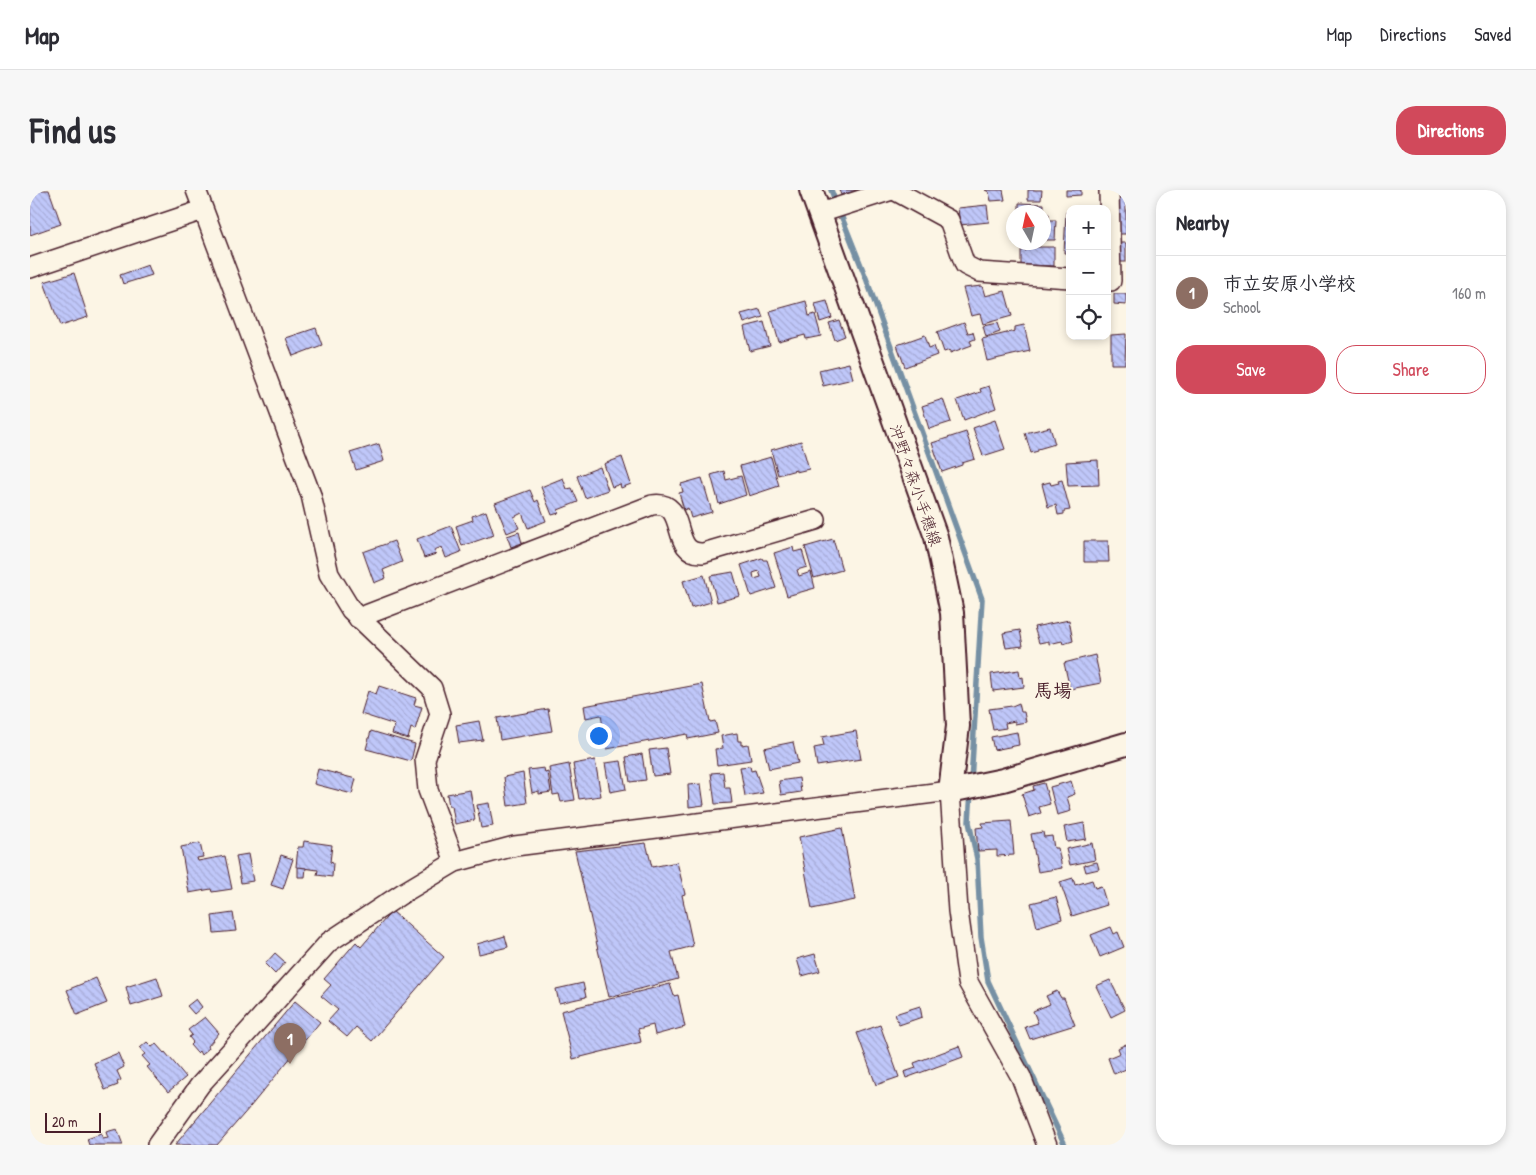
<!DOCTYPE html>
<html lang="en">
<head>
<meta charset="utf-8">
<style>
	:root { --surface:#fff; --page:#f7f7f7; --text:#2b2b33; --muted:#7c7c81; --line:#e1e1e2; --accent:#d1495b }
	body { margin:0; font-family:"Patrick Hand","Klee One",sans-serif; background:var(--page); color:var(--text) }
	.controls { position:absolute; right:15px; top:15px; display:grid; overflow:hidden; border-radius:10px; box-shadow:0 2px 8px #0003 }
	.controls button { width:45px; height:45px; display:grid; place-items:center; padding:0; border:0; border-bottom:1px solid var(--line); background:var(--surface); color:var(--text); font:25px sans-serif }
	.compass { position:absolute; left:976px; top:15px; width:45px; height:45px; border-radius:50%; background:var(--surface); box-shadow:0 2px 8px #0003; rotate:351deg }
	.scale { position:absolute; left:15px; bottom:12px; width:56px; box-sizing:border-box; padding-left:5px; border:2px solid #4a1f2b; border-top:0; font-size:14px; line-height:18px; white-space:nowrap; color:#4a1f2b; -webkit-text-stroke:4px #fcf5e5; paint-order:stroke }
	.you { position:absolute; left:568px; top:545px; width:18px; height:18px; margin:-12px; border:4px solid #fff; border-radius:50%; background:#1a73e8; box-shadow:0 0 0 8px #1a73e833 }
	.badge { display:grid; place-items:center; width:32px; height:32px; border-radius:50%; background:var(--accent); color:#fff; font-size:16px; font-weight:700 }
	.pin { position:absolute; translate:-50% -41px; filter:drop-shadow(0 1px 2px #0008) }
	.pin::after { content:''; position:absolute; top:26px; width:18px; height:15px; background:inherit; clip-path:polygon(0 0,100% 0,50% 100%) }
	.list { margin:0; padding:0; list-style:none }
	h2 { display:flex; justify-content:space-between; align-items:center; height:65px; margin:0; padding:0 20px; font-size:21px }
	h2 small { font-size:16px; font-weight:400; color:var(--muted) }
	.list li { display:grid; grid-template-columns:32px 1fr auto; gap:15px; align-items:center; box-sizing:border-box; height:75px; padding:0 20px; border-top:1px solid var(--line) }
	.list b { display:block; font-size:19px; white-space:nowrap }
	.list p { margin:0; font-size:16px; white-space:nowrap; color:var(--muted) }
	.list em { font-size:16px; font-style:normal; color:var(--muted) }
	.actions { display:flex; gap:10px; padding:15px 20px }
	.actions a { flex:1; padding:11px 0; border:1px solid var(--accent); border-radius:20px; text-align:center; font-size:18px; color:var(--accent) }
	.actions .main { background:var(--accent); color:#fff }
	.icon { flex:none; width:28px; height:28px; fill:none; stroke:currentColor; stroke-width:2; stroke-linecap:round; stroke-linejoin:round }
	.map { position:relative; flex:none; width:1096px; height:955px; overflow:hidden; border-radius:20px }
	header { display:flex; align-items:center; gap:30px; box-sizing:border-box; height:70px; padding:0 25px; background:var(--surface); border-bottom:1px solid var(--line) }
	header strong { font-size:24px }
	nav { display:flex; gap:28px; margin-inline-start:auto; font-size:18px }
	.intro { display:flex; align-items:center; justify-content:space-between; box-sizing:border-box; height:120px; padding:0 30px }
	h1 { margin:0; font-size:35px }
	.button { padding:12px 22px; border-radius:20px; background:var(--accent); color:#fff; font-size:18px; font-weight:700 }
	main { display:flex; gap:30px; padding:0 30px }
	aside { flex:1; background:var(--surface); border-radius:20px; box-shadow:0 2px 8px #0003 }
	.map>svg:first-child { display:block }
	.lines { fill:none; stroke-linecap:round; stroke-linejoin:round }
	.stream { stroke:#7690a4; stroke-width:5.5 }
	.building { fill:url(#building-back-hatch); stroke:#4a1f2b; fill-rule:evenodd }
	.minor-casing { stroke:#4a1f2b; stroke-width:22 }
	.major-casing { stroke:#4a1f2b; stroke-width:26 }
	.minor { stroke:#fcf5e5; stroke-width:19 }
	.major { stroke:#fcf5e5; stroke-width:22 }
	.labels { text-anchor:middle; stroke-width:4; stroke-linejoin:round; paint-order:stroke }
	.street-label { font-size:16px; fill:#4a1f2b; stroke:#fcf5e5 }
	.quarter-label { font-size:19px; font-weight:bold; fill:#4a1f2b; stroke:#fcf5e5 }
</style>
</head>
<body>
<header>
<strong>Map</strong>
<nav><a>Map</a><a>Directions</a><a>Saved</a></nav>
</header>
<div class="intro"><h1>Find us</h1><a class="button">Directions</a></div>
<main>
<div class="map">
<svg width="1096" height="955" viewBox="0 0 1096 955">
	<defs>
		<pattern id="building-back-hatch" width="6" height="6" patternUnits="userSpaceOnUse" patternTransform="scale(1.25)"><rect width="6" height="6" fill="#bfc7f9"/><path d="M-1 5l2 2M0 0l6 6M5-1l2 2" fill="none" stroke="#a6aad6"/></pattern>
	</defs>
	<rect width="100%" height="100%" fill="#fcf5e5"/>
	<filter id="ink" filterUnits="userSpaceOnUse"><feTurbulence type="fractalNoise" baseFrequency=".02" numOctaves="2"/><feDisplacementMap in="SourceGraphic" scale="10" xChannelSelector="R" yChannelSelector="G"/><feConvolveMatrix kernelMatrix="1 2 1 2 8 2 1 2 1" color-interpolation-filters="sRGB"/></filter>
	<g filter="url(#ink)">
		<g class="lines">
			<g class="stream">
				<path d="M 801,0 L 836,88 L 952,409 L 941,592"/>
				<path d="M 941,601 L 939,632 L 947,669 L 951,747 L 958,791 L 1035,955"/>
			</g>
		</g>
		<g class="building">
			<path d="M 10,0 L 19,0 L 31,34 L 0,45 L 0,4 Z"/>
			<path d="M 809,0 L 828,0 L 811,5 Z"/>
			<path d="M 955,0 L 973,0 L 975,10 L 961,11 L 959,2 Z"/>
			<path d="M 998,0 L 1012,0 L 1011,10 L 998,10 Z"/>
			<path d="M 1036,0 L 1051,0 L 1051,5 L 1036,6 Z"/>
			<path d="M 1089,1 L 1096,1 L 1096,44 L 1085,44 L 1085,5 L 1089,5 Z"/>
			<path d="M 989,13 L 1014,14 L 1014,21 L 989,20 Z"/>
			<path d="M 957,15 L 959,32 L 930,35 L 928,18 Z"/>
			<path d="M 1036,22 L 1040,22 L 1040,63 L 1034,63 Z"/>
			<path d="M 1014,24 L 1019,24 L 1019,30 L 1026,30 L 1025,50 L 1014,50 Z"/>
			<rect x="1086" y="53" width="10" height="19"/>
			<path d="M 996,57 L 1024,57 L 1024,76 L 991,75 L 991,60 L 996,61 Z"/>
			<path d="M 118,75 L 122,85 L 93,94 L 90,85 Z"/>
			<path d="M 44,83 L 58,127 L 30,136 L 14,92 Z"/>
			<path d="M 952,96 L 955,106 L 975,101 L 982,126 L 953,134 L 950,124 L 941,126 L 933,98 Z"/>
			<path d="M 1084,104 L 1096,104 L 1096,115 L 1084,114 Z"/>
			<path d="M 776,111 L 779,126 L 785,124 L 791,146 L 776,149 L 775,145 L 749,152 L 740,121 Z"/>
			<path d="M 797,111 L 802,128 L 790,132 L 785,114 Z"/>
			<path d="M 730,119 L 733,127 L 714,133 L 711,124 Z"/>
			<path d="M 809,130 L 815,146 L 805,150 L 799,133 Z"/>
			<path d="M 734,132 L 740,156 L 720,161 L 714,137 Z"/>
			<path d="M 934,132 L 938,143 L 943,142 L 945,149 L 940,151 L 942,155 L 920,163 L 920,160 L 914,162 L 907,142 Z"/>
			<path d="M 967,133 L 970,142 L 956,147 L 953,136 Z"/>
			<path d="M 994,135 L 1000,161 L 957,171 L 952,149 L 985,141 L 985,137 Z"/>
			<path d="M 286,138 L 292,155 L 263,166 L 256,148 Z"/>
			<path d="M 1096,144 L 1095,174 L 1081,174 L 1081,145 Z"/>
			<path d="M 895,145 L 899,158 L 904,156 L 907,165 L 875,177 L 867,155 Z"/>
			<path d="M 819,173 L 823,189 L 793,196 L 789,180 Z"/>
			<path d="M 959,196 L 966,218 L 934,230 L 927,210 L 951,202 L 950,199 Z"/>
			<path d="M 913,209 L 921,232 L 899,239 L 892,216 Z"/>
			<path d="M 965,230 L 975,259 L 953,266 L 943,238 Z"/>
			<path d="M 1020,237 L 1025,254 L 1008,259 L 1008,261 L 1001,263 L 995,243 Z"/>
			<path d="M 936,242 L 945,269 L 932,273 L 932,275 L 912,282 L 902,253 Z"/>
			<path d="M 771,251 L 779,279 L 766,282 L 766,280 L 748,285 L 741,260 Z"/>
			<path d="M 349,254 L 354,271 L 326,280 L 320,263 Z"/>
			<path d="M 592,267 L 601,294 L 591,298 L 590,294 L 582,297 L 574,274 Z"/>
			<path d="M 741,267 L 749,296 L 719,306 L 710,276 Z"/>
			<path d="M 1068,270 L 1069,295 L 1038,296 L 1036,272 Z"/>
			<path d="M 570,277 L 578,300 L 555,308 L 547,286 Z"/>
			<path d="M 694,281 L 696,290 L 711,286 L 716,305 L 689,314 L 681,285 Z"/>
			<path d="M 533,288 L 537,299 L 542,298 L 548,312 L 528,320 L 529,323 L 522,325 L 511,297 Z"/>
			<path d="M 672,288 L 682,322 L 661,328 L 658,318 L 654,320 L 649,303 L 653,302 L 651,294 Z"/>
			<path d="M 1032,290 L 1040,320 L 1034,321 L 1034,324 L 1028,325 L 1026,315 L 1018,317 L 1012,294 L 1020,292 L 1021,295 L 1029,293 L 1028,291 Z"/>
			<path d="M 500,300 L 505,312 L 508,310 L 516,331 L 498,338 L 492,323 L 484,327 L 489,338 L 477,343 L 465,313 Z"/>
			<path d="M 456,321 L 464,345 L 432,356 L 426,336 L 443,330 L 442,326 Z"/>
			<path d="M 421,336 L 431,362 L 416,368 L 412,357 L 404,360 L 406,364 L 394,368 L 387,349 Z"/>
			<path d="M 489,342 L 492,353 L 481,357 L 477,346 Z"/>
			<path d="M 803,349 L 812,380 L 784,388 L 775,357 Z"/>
			<path d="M 364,351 L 372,372 L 353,380 L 356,388 L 344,393 L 333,362 Z"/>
			<path d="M 1054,351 L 1078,351 L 1079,372 L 1054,372 Z"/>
			<path d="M 763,357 L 764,362 L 772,360 L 777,377 L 767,380 L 769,386 L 781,382 L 785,398 L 757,406 L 744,363 Z"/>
			<path d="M 732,368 L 733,370 L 737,370 L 746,398 L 721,406 L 711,375 ZM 729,381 L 731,387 L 724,389 L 723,383 Z"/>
			<path d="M 703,382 L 710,406 L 687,412 L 680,386 Z"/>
			<path d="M 674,385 L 681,412 L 661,418 L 653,391 Z"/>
			<path d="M 1039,430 L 1043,451 L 1033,454 L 1032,451 L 1019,454 L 1019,451 L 1009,453 L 1004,437 Z"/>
			<path d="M 990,440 L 993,456 L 976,458 L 973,443 Z"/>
			<path d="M 1065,465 L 1071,493 L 1040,499 L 1034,473 Z"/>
			<path d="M 989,480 L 990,488 L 993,487 L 994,497 L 963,501 L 961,484 Z"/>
			<path d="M 672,494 L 680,532 L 685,531 L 688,543 L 658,549 L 657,544 L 577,559 L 571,525 L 556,528 L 554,516 Z"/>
			<path d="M 349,496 L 386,508 L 384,515 L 392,517 L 385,540 L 381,538 L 378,549 L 362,544 L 365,535 L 331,524 L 338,501 L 346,504 Z"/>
			<path d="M 989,513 L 991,522 L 994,522 L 996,532 L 985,534 L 985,531 L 975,533 L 976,538 L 963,540 L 959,519 L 982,516 Z"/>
			<path d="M 518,519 L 522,541 L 470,550 L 467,528 Z"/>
			<path d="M 449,531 L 453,550 L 429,553 L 426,535 Z"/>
			<path d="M 341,541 L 385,554 L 381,571 L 336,559 Z"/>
			<path d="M 826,541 L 831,569 L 787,576 L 784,558 L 794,556 L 792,547 Z"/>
			<path d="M 987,542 L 989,555 L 964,560 L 961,547 Z"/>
			<path d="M 707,543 L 708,551 L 711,551 L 711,555 L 718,554 L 721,570 L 687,575 L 685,559 L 693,558 L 691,546 Z"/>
			<path d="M 763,552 L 768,573 L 739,579 L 734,558 Z"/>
			<path d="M 636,558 L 640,584 L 623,586 L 619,560 Z"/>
			<path d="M 612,564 L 616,590 L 600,592 L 596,567 Z"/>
			<path d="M 565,570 L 571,606 L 549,609 L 543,574 Z"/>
			<path d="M 591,571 L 596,599 L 580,602 L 575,573 Z"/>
			<path d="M 539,574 L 545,610 L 531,612 L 529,604 L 523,605 L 519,578 Z"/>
			<path d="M 720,576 L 721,581 L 725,580 L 733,603 L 715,606 L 710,577 Z"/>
			<path d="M 514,578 L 515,583 L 518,582 L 521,602 L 509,604 L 509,601 L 502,603 L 498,580 Z"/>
			<path d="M 288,579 L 326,589 L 322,604 L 284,594 Z"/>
			<path d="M 693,582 L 695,598 L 700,598 L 702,613 L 685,614 L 681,583 Z"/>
			<path d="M 493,583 L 497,613 L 478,616 L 474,587 Z"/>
			<path d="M 769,588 L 771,602 L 751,605 L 749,591 Z"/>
			<path d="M 1041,591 L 1045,604 L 1037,607 L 1041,621 L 1027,625 L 1020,597 Z"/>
			<path d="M 1014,593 L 1020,614 L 1009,617 L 1011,623 L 999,627 L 992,604 L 1004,600 L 1003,596 Z"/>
			<path d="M 671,594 L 674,615 L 659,617 L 658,595 Z"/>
			<path d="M 440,600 L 445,630 L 425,634 L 422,616 L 419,616 L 417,604 Z"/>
			<path d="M 459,613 L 463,636 L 451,638 L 447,615 Z"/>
			<path d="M 981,631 L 984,665 L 967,666 L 967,660 L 948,661 L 946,638 L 953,637 L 952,633 Z"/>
			<path d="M 1054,633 L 1056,649 L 1037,652 L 1034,637 Z"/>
			<path d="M 812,638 L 825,710 L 782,719 L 769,647 Z"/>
			<path d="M 1013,642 L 1014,647 L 1022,646 L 1024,658 L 1028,658 L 1032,678 L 1008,682 L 1001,644 Z"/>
			<path d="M 274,651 L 302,655 L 300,672 L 303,673 L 302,687 L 287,685 L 288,680 L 266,677 L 268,657 L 273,657 Z"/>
			<path d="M 170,653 L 173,667 L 167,668 L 168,671 L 195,666 L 202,699 L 182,702 L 181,699 L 159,703 L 151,657 Z"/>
			<path d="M 616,653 L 622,677 L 647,672 L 655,704 L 652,705 L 663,756 L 641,762 L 648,789 L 579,807 L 545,661 Z"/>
			<path d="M 1062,653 L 1065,670 L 1040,675 L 1036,659 Z"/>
			<path d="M 218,664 L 223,691 L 211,693 L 206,666 Z"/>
			<path d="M 251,665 L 263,669 L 253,699 L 241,695 Z"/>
			<path d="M 1067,672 L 1069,679 L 1056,682 L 1054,675 Z"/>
			<path d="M 268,677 L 276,678 L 275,687 L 268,687 Z"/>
			<path d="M 1043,688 L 1045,695 L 1062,690 L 1065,698 L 1071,696 L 1077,715 L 1042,726 L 1030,692 Z"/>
			<path d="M 1026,707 L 1032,729 L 1007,737 L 1001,713 Z"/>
			<path d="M 362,721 L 414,767 L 342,851 L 326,837 L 317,847 L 298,831 L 308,820 L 291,806 L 301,795 L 294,789 L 326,752 L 331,757 Z"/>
			<path d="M 203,723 L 206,741 L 184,743 L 182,726 Z"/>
			<path d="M 1081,737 L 1084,744 L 1088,742 L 1094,757 L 1070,767 L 1061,745 Z"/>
			<path d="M 475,746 L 478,757 L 449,764 L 447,754 Z"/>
			<path d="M 245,763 L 255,772 L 245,784 L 235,774 Z"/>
			<path d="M 785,764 L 790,781 L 772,786 L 767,769 Z"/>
			<path d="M 127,787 L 133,806 L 101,816 L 96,797 Z"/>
			<path d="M 66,788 L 77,813 L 47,825 L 37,800 Z"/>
			<path d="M 1080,790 L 1095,820 L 1081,827 L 1066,796 Z"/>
			<path d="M 553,793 L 556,807 L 529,813 L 526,799 Z"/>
			<path d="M 640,794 L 644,806 L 648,805 L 655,837 L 625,845 L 623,835 L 608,839 L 611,852 L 543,869 L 531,821 Z"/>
			<path d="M 1027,801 L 1031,808 L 1034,808 L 1045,835 L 1000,849 L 995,837 L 1008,833 L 1003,821 L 1020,814 L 1016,806 Z"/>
			<path d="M 166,809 L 172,817 L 164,824 L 157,816 Z"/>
			<path d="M 265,811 L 290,832 L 220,917 L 187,955 L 145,955 Z"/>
			<path d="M 890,816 L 892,827 L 869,835 L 865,824 Z"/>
			<path d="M 175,827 L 189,843 L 178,856 L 179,858 L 171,865 L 169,861 L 167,863 L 160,855 L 163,852 L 159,847 L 162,845 L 158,840 Z"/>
			<path d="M 850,835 L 869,887 L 846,895 L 827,843 Z"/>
			<path d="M 117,852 L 122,857 L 126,854 L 134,863 L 135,862 L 156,887 L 138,902 L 117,877 L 120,875 L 112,866 L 115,864 L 110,858 Z"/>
			<path d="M 1096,854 L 1096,879 L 1084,884 L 1078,868 L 1090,863 L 1088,858 Z"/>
			<path d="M 929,856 L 933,867 L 876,888 L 874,882 L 886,878 L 884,873 Z"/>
			<path d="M 88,863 L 94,877 L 87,881 L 91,890 L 87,892 L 88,895 L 75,900 L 64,873 Z"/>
			<path d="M 87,939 L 93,955 L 59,955 L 57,949 L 71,944 L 73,949 L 78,948 L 76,942 Z"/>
		</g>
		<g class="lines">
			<defs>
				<g id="minor">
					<path d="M 166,0 L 281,305 L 299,384 L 321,420 L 402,498 L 410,524 L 395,569 L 398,600 L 425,672"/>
					<path d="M 864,0 L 919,30 L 935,75 L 949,82 L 1040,88"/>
					<path d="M 1079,0 L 1081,91"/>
					<path d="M 790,23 L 862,0"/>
					<path d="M 0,78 L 173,20"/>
					<path d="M 328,428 L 622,315 C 660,309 638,365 673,363 L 786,330"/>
					<path d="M 127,955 L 170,895 L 299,752 L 373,703 L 425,672 L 485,656 L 920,601 L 928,721 L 938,792 L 991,887 L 1017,955"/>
				</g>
				<path id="major" d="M 781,0 L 906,347 L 922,423 L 928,536 L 920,601 L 973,590 L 1096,554"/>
			</defs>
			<use href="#minor" class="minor-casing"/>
			<use href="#major" class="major-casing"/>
			<use href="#minor" class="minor"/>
			<use href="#major" class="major"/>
		</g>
	</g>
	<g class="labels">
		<g class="street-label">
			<text transform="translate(886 295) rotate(71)" y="6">沖野々森小手穂線</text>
		</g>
		<g class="quarter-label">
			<text x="1023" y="507">馬場</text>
		</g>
	</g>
</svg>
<div class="controls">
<button>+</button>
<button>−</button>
<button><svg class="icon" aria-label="locate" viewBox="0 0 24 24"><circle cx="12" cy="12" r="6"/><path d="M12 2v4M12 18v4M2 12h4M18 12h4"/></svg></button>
</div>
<svg class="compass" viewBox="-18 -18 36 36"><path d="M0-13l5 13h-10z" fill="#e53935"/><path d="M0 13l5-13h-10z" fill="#7c7c81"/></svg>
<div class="scale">20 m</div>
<div class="you"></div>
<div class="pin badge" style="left:260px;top:874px;background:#8d6e63">1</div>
</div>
<aside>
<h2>Nearby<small></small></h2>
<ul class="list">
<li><span class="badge" style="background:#8d6e63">1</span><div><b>市立安原小学校</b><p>School</p></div><em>160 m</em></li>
</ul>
<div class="actions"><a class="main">Save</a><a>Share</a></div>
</aside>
</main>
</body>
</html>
